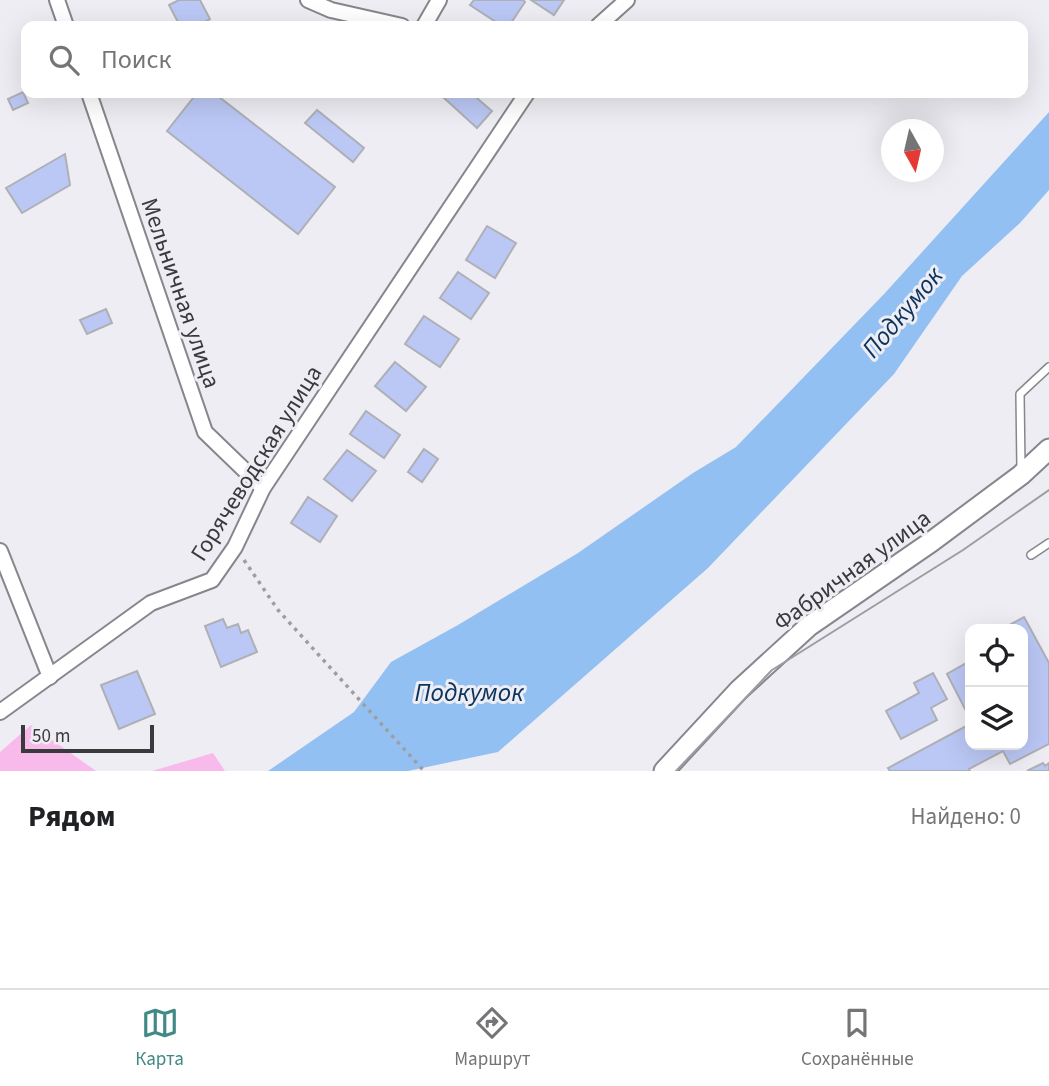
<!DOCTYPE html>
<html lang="ru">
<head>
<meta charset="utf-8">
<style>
	:root { --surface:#fff; --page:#f6f6f6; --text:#202124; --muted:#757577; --line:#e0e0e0; --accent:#428985 }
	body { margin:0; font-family:"Source Sans 3",sans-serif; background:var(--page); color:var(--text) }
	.controls { position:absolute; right:21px; bottom:21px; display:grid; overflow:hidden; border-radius:14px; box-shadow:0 7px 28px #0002 }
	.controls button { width:63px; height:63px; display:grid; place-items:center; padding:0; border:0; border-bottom:2px solid var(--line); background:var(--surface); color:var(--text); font:35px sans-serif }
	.compass { position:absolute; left:881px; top:119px; width:63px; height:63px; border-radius:50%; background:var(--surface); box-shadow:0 7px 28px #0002; rotate:172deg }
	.scale { position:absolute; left:21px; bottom:18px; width:133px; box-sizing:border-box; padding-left:7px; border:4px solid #3a3a3c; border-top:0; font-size:19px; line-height:24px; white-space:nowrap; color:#3a3a3c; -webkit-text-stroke:5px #eeedf3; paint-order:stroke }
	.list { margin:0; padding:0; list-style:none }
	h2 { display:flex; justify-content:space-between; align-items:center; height:91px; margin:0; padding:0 28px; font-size:30px }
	h2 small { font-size:23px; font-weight:400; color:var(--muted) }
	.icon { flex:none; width:38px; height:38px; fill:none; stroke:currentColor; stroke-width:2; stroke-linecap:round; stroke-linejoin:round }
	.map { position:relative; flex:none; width:1049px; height:771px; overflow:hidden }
	.search { position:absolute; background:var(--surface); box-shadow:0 7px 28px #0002; left:21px; right:21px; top:21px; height:77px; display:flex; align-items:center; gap:18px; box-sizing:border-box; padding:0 24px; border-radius:14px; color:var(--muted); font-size:26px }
	.sheet { height:217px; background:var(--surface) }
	nav { display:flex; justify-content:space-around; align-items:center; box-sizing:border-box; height:98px; border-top:2px solid var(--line); background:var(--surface); font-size:19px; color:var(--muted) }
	nav a { display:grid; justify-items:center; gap:4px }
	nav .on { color:var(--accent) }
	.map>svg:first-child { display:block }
	.green { fill:#f8baeb }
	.water { fill:#93c0f2 }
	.building { fill:#bbc8f5; stroke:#aeb0b5; stroke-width:2 }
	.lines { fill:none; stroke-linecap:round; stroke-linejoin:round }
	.lane-casing { stroke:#87868c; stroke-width:10 }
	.street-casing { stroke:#87868c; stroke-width:18 }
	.secondary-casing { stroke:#87868c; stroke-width:23 }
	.path { stroke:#9e9ea2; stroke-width:3.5; stroke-dasharray:3.5 5; stroke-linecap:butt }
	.lane { stroke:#fff; stroke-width:7 }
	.street { stroke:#fff; stroke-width:14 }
	.secondary { stroke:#fff; stroke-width:19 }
	.tram { stroke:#9d9ca0; stroke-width:2 }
	.labels { text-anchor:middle; stroke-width:6; stroke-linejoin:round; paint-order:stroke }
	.street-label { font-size:24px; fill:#3a3a3c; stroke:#eeedf3 }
	.water-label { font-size:26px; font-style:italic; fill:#0b335b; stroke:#eeedf3 }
</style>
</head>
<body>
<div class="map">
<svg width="1049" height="771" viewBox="0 0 1049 771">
	<rect width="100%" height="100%" fill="#eeedf3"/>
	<g class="green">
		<path d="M 31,725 L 96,771 L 0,771 L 0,752 Z"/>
		<path d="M 213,753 L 225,771 L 152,771 Z"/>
	</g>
	<path class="water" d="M 1049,112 L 1049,190 L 1020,223 L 962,276 L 894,374 L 708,568 L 498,752 L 408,771 L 268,771 L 354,712 L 391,662 L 458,625 L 578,553 L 693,473 L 736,447 L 885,293 Z"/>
	<g class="building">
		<path d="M 179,0 L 200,0 L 210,19 L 197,26 L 180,26 L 169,5 Z"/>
		<path d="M 474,0 L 523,0 L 525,2 L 509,26 L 502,26 L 470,5 Z"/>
		<path d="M 531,0 L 564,0 L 554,15 Z"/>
		<path d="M 23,92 L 28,103 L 13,110 L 8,99 Z"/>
		<path d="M 197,93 L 214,93 L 335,187 L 298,234 L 167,131 Z"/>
		<path d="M 448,93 L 471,93 L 492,111 L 477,128 L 443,97 Z"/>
		<path d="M 317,110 L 364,148 L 353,162 L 305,123 Z"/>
		<path d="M 65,154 L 70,185 L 22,213 L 6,188 Z"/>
		<path d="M 487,226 L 516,243 L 495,278 L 466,260 Z"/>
		<path d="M 458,272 L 489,293 L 471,319 L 440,298 Z"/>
		<path d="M 106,309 L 112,323 L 87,334 L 80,320 Z"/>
		<path d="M 424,316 L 459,339 L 440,367 L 405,344 Z"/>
		<path d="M 395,362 L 426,387 L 406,411 L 375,386 Z"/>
		<path d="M 366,411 L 400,435 L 384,458 L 350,434 Z"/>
		<path d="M 424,449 L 438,459 L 422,482 L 408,472 Z"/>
		<path d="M 347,450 L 376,471 L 352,501 L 324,479 Z"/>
		<path d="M 308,497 L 337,516 L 320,542 L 291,523 Z"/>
		<path d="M 1024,617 L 1049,663 L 1049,744 L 1010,764 L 1003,751 L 969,769 L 970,771 L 890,771 L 888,768 L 970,724 L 970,745 L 1023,745 L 1023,629 L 1002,629 Z"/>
		<path d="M 223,619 L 227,628 L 238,624 L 241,633 L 248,630 L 257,652 L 221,667 L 205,626 Z"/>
		<path d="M 970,661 L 970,709 L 966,711 L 947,674 Z"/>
		<path d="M 137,671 L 155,714 L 119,729 L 101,685 Z"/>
		<path d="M 933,673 L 947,699 L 931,708 L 937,720 L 901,739 L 886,711 L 919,693 L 914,683 Z"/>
		<path d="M 1043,763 L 1045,766 L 1049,763 L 1049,771 L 1027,771 Z"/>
	</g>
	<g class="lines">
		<defs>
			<g id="lane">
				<path d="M 1021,469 L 1020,394 L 1049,367"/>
				<path d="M 1031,555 L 1049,543"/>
			</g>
			<g id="street">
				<path d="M 57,0 L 66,26"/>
				<path d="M 308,0 L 331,10 L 402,26"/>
				<path d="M 424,26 L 439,0"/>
				<path d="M 598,26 L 627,0"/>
				<path d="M 89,93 L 205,432 L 263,488"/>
				<path d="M 0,551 L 50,677"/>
				<path d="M 0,712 L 151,603 L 212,580 L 235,547 L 263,488 L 527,93"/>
			</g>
			<path id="secondary" d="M 664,771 L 739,690 L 809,626 L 931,542 L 1021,475 L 1049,449"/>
		</defs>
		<use href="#lane" class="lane-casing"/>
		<use href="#street" class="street-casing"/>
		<use href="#secondary" class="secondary-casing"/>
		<path class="path" d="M 244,560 L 278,610 L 424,771"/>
		<use href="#lane" class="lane"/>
		<use href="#street" class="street"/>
		<use href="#secondary" class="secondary"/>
		<path class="tram" d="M 676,771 L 772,670 L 963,550 L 1049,490"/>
	</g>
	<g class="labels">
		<g class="street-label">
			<text transform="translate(181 293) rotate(71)" y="8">Мельничная улица</text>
			<text transform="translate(256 463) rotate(-58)" y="8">Горячеводская улица</text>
			<text transform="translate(852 570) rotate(-36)" y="8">Фабричная улица</text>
		</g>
		<g class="water-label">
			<text transform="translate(902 312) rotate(-50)" y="9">Подкумок</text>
			<text x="469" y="701">Подкумок</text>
		</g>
	</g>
</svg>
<div class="controls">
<button><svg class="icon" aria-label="locate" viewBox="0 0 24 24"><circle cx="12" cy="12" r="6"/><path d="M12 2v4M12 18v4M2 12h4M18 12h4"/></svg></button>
<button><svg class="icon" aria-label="layers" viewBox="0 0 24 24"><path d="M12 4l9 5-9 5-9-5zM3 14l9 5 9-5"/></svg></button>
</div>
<svg class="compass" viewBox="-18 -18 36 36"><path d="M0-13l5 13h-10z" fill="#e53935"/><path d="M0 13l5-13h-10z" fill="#757577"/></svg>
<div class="scale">50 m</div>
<div class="search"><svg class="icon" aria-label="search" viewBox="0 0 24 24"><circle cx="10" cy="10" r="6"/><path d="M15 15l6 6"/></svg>Поиск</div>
</div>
<section class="sheet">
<h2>Рядом<small>Найдено: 0</small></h2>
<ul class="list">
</ul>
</section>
<nav>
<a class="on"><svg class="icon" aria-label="map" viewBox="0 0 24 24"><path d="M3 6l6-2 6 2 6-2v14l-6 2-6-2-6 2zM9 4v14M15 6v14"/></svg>Карта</a>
<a><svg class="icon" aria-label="directions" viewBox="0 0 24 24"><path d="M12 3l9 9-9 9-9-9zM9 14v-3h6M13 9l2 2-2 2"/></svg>Маршрут</a>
<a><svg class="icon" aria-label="saved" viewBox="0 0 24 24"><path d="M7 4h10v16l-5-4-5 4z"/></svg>Сохранённые</a>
</nav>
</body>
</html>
